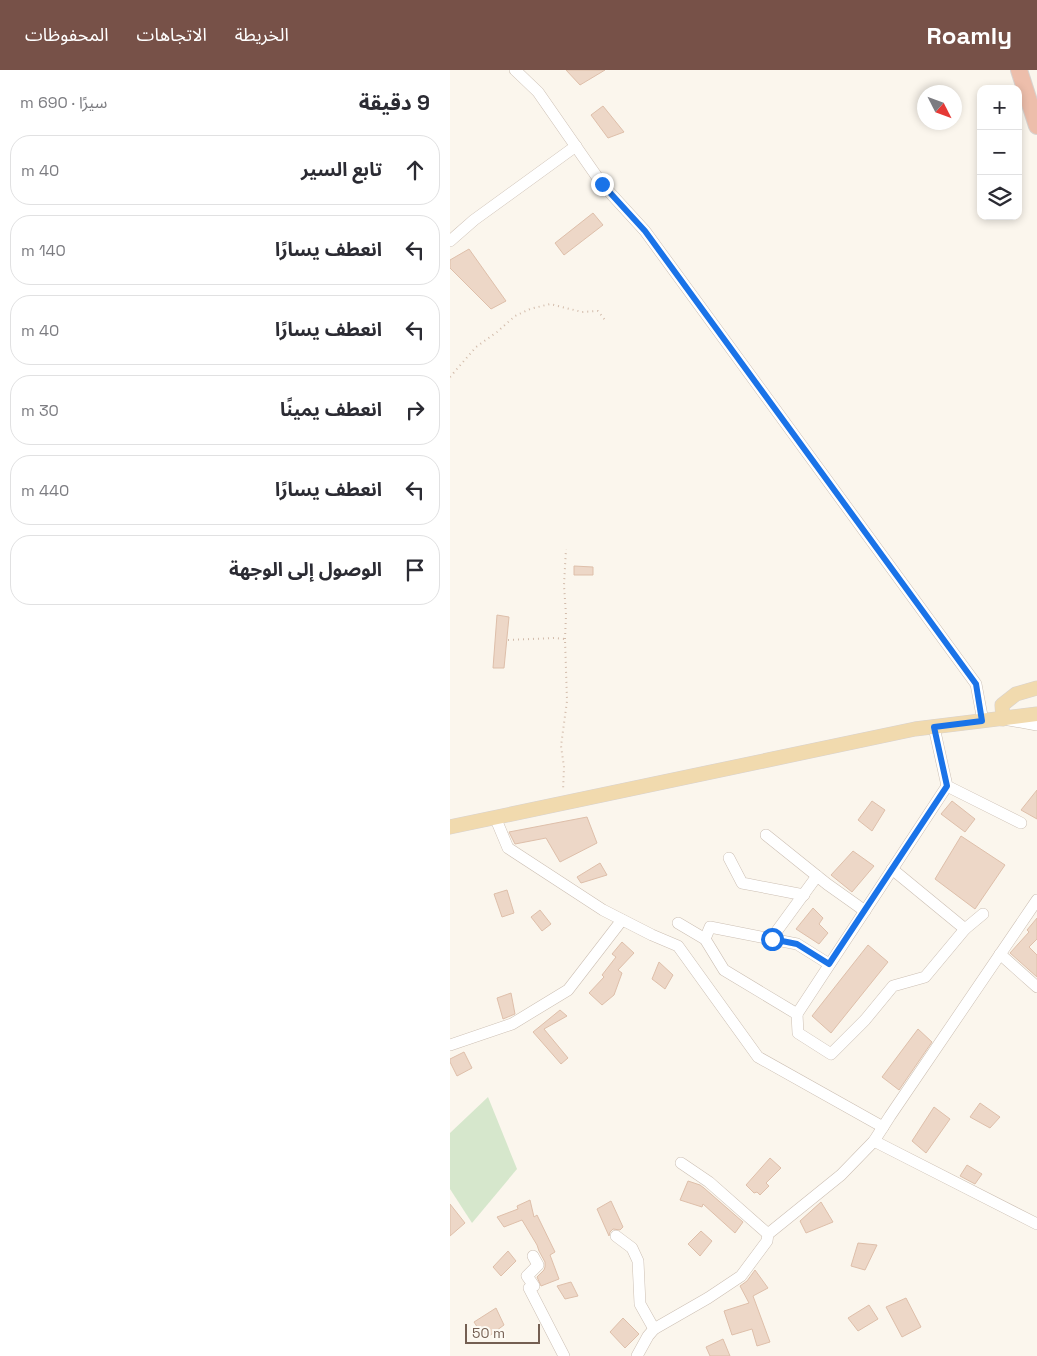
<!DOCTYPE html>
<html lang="ar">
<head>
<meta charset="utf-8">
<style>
	:root { --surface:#fff; --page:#f7f7f7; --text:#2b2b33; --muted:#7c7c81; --line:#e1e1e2; --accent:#775148 }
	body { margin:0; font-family:"Space Grotesk","Noto Sans Arabic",sans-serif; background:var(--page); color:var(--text); direction:rtl }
	.controls { position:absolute; right:15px; top:15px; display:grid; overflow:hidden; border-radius:10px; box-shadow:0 2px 8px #0003 }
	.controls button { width:45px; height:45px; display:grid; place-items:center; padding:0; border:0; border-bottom:1px solid var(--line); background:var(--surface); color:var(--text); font:25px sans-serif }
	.compass { position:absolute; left:467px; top:15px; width:45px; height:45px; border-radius:50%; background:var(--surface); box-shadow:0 2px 8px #0003; rotate:132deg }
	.scale { position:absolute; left:15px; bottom:12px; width:75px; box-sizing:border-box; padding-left:5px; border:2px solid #745f52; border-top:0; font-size:14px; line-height:18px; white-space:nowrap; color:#745f52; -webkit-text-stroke:4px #fdfaf3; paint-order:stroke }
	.stop { position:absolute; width:15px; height:15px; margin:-11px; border:4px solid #1a73e8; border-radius:50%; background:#fff }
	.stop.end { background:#1a73e8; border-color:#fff; box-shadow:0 1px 5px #0008 }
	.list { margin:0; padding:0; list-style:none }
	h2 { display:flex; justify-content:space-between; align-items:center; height:65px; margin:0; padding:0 20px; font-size:21px }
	h2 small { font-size:16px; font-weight:400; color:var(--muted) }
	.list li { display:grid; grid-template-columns:32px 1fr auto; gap:15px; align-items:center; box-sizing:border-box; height:70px; margin:0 10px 10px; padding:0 10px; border:1px solid var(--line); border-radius:20px }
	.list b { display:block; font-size:19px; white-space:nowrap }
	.list em { font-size:16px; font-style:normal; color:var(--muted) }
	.icon { flex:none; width:28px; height:28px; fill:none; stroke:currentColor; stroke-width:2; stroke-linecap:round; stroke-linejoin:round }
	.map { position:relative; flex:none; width:587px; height:1286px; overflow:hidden; direction:ltr }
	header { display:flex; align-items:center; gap:30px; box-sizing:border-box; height:70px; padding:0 25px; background:var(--accent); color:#fff }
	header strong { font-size:24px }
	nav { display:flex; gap:28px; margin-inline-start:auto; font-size:18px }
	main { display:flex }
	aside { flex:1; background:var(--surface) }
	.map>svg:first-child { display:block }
	.green { fill:#d6e7cc }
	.building { fill:#edd7c7; stroke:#debfaa }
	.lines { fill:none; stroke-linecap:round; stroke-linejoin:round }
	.minor-casing { stroke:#ccbfb3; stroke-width:12 }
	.major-casing { stroke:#d8d2cf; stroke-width:15 }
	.highway-casing { stroke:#d8d2cf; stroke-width:18 }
	.path { stroke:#d2bbaa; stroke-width:2; stroke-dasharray:1 4; stroke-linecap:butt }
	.minor { stroke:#fff; stroke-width:11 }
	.major { stroke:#f1daae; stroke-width:14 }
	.highway { stroke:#edbeab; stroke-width:16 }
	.route { stroke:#1a73e8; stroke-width:6 }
</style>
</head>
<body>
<header>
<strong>Roamly</strong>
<nav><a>الخريطة</a><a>الاتجاهات</a><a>المحفوظات</a></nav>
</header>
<main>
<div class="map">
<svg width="587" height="1286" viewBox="0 0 587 1286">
	<rect width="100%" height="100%" fill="#fbf6ed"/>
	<path class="green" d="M 38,1027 L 67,1099 L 22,1153 L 0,1119 L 0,1063 Z"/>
	<g class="building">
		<path d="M 116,0 L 155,0 L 130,15 Z"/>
		<path d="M 153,36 L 174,62 L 158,68 L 141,45 Z"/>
		<path d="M 143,143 L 153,155 L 114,185 L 105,173 Z"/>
		<path d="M 19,179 L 56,231 L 41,239 L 0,198 L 0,190 Z"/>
		<path d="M 124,496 L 143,497 L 143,505 L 124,505 Z"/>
		<path d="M 47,545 L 59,547 L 54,598 L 43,598 Z"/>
		<path d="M 587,720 L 587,749 L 571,740 Z"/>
		<path d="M 422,731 L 435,740 L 422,761 L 408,750 Z"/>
		<path d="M 502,731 L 525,749 L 515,762 L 491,744 Z"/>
		<path d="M 137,747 L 147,773 L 110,792 L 96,768 L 65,774 L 59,762 Z"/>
		<path d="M 511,766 L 555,795 L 525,839 L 485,809 Z"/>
		<path d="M 403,781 L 424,796 L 402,822 L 381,805 Z"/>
		<path d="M 150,793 L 157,805 L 131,813 L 127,807 Z"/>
		<path d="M 57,820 L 64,843 L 52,847 L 44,824 Z"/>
		<path d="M 363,838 L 373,848 L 369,854 L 378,863 L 369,874 L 346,859 Z"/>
		<path d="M 90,840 L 101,854 L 92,861 L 81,847 Z"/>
		<path d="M 587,848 L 587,869 L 579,877 L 587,885 L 587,907 L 560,883 L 579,862 L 577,860 Z"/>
		<path d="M 172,872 L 184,883 L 168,900 L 172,903 L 164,925 L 152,935 L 139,923 L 154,907 L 152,905 L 166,887 L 162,884 Z"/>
		<path d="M 418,875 L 438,892 L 381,963 L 362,946 Z"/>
		<path d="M 209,892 L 223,905 L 215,919 L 202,909 Z"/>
		<path d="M 61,923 L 65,944 L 53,949 L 47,928 Z"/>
		<path d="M 110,940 L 117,946 L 94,959 L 118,988 L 111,994 L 83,962 Z"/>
		<path d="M 468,959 L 482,972 L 449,1020 L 432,1007 Z"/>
		<path d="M 14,982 L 22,998 L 7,1006 L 0,992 L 0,989 Z"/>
		<path d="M 530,1033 L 550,1047 L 540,1058 L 520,1047 Z"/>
		<path d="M 484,1037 L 500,1049 L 476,1083 L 462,1071 Z"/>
		<path d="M 320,1088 L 331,1098 L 316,1113 L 319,1116 L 310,1125 L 307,1122 L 304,1123 L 296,1115 Z"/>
		<path d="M 517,1095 L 532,1104 L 525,1114 L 510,1106 Z"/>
		<path d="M 238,1111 L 250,1115 L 254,1118 L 293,1152 L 285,1163 L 253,1134 L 252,1137 L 230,1130 Z"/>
		<path d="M 80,1130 L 84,1147 L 87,1145 L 105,1182 L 100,1185 L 109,1209 L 91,1216 L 87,1207 L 94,1200 L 95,1197 L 95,1192 L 89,1181 L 87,1175 L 72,1150 L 54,1157 L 47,1147 L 68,1139 L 67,1136 Z"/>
		<path d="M 161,1131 L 173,1157 L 170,1160 L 163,1159 L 160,1162 L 159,1166 L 147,1139 Z"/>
		<path d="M 371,1132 L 383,1152 L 356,1163 L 350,1151 Z"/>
		<path d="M 0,1134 L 15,1153 L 0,1166 Z"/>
		<path d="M 251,1161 L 262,1171 L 250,1186 L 238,1174 Z"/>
		<path d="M 408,1173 L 427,1175 L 415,1200 L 401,1196 Z"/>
		<path d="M 58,1181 L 66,1191 L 51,1206 L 43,1197 Z"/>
		<path d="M 305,1200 L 318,1218 L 303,1226 L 320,1272 L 307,1276 L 302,1259 L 282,1265 L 274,1241 L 299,1233 L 290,1216 L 297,1211 Z"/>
		<path d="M 121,1212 L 128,1226 L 115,1229 L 107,1216 Z"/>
		<path d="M 456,1228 L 471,1257 L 452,1267 L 436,1237 Z"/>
		<path d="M 419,1235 L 428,1249 L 408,1261 L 398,1248 Z"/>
		<path d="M 46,1238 L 54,1255 L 35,1269 L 24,1252 Z"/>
		<path d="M 173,1248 L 189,1264 L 175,1278 L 160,1262 Z"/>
		<path d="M 273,1269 L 280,1286 L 260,1286 L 256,1277 Z"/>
	</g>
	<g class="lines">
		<defs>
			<g id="minor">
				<path d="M 65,0 L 88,22 L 152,114 L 195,161 L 526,614 L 533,651"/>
				<path d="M 0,171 L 24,150 L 126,76"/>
				<path d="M 559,650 L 587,655"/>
				<path d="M 484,657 L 497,716 L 571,753"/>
				<path d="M 45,747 L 58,778 L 153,840 L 202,865 L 228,876 L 308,987 L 433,1057"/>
				<path d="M 316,765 L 377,814 L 415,841"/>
				<path d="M 279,788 L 292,813 L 354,825"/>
				<path d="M 442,799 L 515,859 L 533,844"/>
				<path d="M 228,853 L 255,869 L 274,900 L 347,944 L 497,716"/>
				<path d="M 255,869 L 260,857 L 347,874 L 379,894"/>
				<path d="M 321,869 L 367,806"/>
				<path d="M 550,884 L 587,917"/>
				<path d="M 347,944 L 348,963 L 381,984 L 415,950 L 443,916 L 475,907 L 515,859"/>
				<path d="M 0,975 L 62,954 L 118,920 L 172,850"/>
				<path d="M 424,1071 L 587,1154"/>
				<path d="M 231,1093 L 259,1112 L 318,1164"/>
				<path d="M 166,1166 L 182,1178 L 188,1191 L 190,1234 L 204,1259"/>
				<path d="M 83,1186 L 88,1195 L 77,1206 L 84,1216 L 79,1218 L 114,1286"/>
				<path d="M 187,1286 L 198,1266 L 204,1259 L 258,1228 L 291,1206 L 317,1171 L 318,1164 L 391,1105 L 424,1071 L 440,1046 L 587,830"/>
			</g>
			<g id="major">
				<path d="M 553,649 L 552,635 L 566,624 L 587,618"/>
				<path d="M 0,757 L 465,659 L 587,644"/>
			</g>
			<path id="highway" d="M 569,0 L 587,56"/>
		</defs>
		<use href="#minor" class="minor-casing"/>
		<use href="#major" class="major-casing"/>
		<use href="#highway" class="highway-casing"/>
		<g class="path">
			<path d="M 0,307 L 26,277 L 47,262 L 65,246 L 80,239 L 100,234 L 132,242 L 148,241 L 155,250"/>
			<path d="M 115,569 L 116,545 L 114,515 L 116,479"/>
			<path d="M 58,570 L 104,568 L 115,569 L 117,631 L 111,676 L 114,697 L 113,721"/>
		</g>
		<use href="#minor" class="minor"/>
		<use href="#major" class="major"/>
		<use href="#highway" class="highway"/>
	</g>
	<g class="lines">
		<path class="route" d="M 152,114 L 195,161 L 526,614 L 532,651 L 484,657 L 497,716 L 379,894 L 347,874 L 322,869"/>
	</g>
</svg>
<div class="controls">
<button>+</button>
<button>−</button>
<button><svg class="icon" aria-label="layers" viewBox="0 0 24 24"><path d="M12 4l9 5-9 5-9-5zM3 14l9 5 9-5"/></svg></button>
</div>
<svg class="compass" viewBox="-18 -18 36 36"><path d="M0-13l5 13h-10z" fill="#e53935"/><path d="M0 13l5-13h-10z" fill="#7c7c81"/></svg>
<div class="scale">50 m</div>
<div class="stop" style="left:322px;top:869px"></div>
<div class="stop end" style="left:152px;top:114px"></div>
</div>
<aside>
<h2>9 دقيقة<small>سيرًا · 690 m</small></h2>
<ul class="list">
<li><svg class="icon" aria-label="ahead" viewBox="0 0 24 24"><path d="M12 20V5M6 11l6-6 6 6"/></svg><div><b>تابع السير</b></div><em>40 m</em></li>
<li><svg class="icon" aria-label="left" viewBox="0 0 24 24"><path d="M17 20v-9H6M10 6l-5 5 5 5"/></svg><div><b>انعطف يسارًا</b></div><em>140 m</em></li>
<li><svg class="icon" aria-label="left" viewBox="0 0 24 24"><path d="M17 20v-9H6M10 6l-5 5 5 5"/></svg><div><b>انعطف يسارًا</b></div><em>40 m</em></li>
<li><svg class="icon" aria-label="right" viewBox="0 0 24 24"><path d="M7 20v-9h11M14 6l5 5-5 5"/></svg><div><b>انعطف يمينًا</b></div><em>30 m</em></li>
<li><svg class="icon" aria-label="left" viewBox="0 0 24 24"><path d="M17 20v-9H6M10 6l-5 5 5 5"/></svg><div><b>انعطف يسارًا</b></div><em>440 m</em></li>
<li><svg class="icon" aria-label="arrive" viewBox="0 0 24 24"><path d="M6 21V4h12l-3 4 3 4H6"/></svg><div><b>الوصول إلى الوجهة</b></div></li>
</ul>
</aside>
</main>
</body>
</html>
